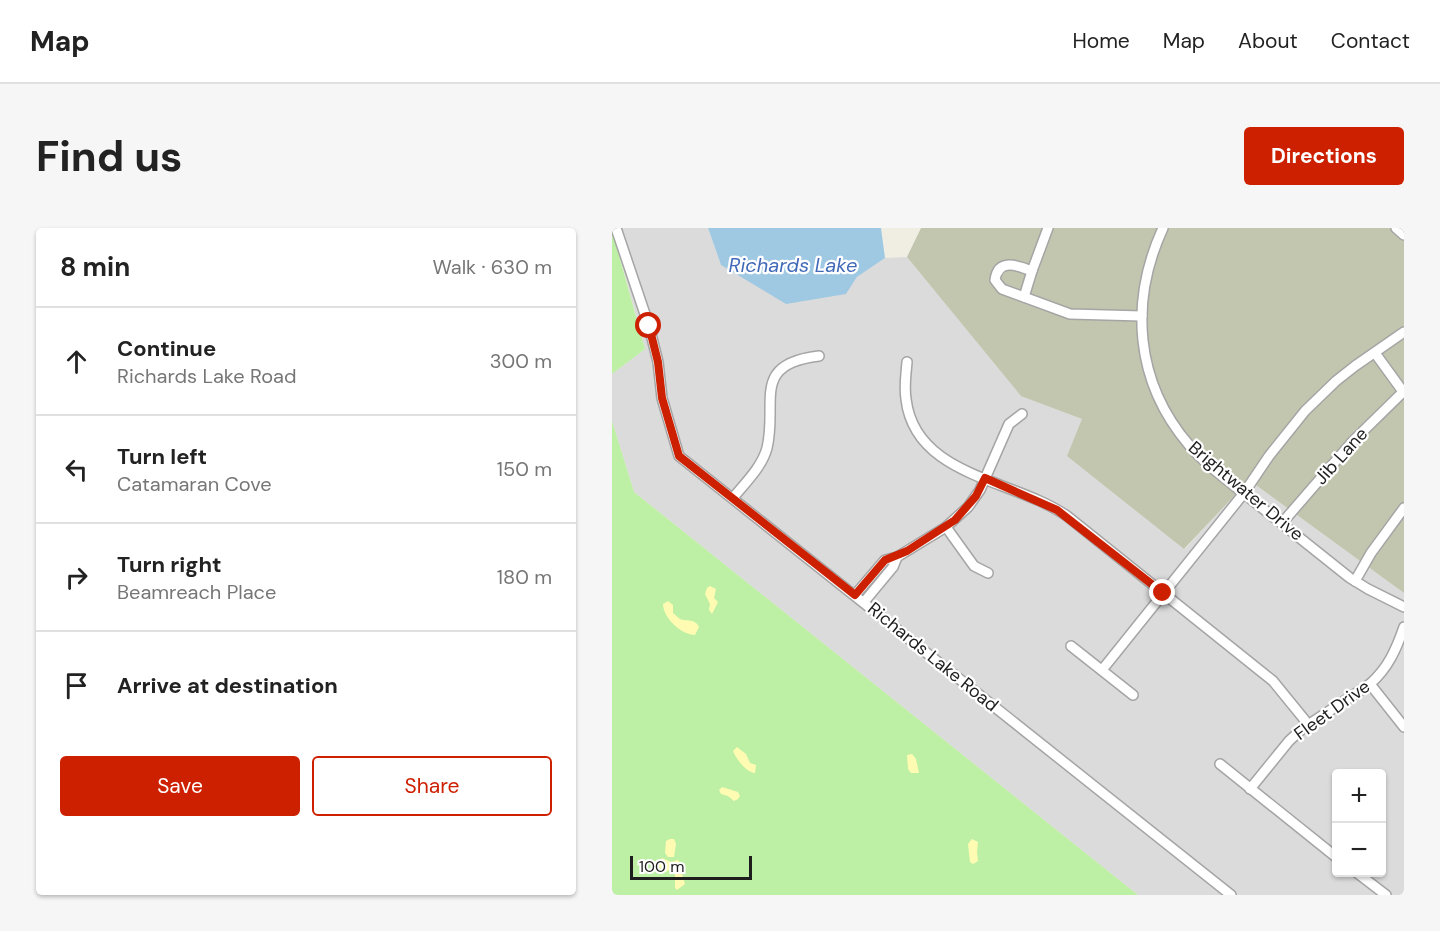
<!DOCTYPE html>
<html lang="en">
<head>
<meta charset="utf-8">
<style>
	:root { --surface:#fff; --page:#f6f6f6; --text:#222; --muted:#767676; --line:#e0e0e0; --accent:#cd2000 }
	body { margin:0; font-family:"DM Sans",sans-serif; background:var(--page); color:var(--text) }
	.controls { position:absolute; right:18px; bottom:18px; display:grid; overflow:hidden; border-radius:6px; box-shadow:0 2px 4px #0004 }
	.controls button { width:54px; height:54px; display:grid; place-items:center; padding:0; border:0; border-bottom:2px solid var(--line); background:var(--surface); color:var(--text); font:30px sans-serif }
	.scale { position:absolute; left:18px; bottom:15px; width:122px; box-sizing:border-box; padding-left:6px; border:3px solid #1e1e1e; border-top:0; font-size:16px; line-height:21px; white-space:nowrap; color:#1e1e1e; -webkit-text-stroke:4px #fff; paint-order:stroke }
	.stop { position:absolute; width:18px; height:18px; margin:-14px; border:4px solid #cd2000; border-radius:50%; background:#fff }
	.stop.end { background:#cd2000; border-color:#fff; box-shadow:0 2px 6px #0008 }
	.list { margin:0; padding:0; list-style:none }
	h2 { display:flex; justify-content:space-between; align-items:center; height:78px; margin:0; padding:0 24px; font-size:26px }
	h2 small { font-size:20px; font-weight:400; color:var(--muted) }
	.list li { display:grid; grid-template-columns:39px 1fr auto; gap:18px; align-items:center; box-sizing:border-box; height:108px; padding:0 24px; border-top:2px solid var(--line) }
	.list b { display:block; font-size:22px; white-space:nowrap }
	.list p { margin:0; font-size:20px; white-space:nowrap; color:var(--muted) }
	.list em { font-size:20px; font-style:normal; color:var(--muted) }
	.actions { display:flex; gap:12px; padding:18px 24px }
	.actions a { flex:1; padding:14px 0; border:2px solid var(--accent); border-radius:6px; text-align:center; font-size:21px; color:var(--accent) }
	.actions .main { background:var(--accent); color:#fff }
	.icon { flex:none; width:33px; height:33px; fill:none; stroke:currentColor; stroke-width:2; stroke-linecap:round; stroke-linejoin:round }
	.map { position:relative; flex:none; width:792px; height:667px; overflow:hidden; border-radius:6px }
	header { display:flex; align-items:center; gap:36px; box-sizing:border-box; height:84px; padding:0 30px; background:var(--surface); border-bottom:2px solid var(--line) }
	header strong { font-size:28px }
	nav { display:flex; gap:33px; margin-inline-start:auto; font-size:21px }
	.intro { display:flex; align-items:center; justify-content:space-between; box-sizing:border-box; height:144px; padding:0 36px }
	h1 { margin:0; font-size:42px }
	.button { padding:15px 27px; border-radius:6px; background:var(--accent); color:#fff; font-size:21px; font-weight:700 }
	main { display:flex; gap:36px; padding:0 36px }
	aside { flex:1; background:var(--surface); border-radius:6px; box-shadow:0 2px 4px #0004 }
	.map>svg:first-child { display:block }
	.residential { fill:#dcdbdb; fill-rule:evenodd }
	.construction { fill:#c2c6ae }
	.grass { fill:#bdf0a4 }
	.sand { fill:#fffbb3 }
	.water { fill:#9fc9e2 }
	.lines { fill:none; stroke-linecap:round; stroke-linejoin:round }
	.street-casing { stroke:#a5a5a5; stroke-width:12 }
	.street { stroke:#fff; stroke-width:9 }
	.route { stroke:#cd2000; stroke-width:8 }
	.labels { text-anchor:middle; stroke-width:4.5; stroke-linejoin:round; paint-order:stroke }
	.street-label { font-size:18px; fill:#1e1e1e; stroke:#fff }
	.water-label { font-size:20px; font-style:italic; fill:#416ab8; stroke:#fff }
</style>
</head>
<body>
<header>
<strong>Map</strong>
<nav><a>Home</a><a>Map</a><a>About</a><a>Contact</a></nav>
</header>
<div class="intro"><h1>Find us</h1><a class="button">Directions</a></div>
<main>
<aside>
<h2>8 min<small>Walk · 630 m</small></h2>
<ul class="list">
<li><svg class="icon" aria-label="ahead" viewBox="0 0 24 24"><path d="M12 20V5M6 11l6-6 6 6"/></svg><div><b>Continue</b><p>Richards Lake Road</p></div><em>300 m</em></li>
<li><svg class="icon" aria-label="left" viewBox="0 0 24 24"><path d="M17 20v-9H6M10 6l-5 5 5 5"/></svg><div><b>Turn left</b><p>Catamaran Cove</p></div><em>150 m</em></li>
<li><svg class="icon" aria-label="right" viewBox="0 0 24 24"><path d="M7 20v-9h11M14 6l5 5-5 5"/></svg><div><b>Turn right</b><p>Beamreach Place</p></div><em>180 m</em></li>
<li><svg class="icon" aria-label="arrive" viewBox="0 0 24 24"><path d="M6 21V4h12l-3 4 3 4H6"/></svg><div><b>Arrive at destination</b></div></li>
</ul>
<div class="actions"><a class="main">Save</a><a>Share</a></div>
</aside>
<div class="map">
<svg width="792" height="667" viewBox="0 0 792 667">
	<rect width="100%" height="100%" fill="#f0eee3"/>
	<path class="residential" d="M 0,0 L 96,0 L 109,37 L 234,66 L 245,49 L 273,30 L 295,29 L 409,167 L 470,191 L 573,321 L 636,251 L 792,365 L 792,667 L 526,667 L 22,264 L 0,193 L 0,146 L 33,121 ZM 724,546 L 770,546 L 770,644 L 724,644 Z"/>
	<path class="construction" d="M 309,0 L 792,0 L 792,365 L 637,252 L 572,321 L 455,228 L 470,191 L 409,168 L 295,29 Z"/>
	<g class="grass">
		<path d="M 0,2 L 33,121 L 0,146 Z"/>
		<path d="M 0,193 L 22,264 L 526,667 L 0,667 Z"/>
	</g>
	<g class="sand">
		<path d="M 98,358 L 104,361 L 102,370 L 106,374 L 100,386 L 97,382 L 98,376 L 93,366 L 95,360 Z"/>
		<path d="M 56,373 L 61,377 L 61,385 L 68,391 C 75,394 83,390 87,399 L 83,407 C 70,407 51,390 51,376 Z"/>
		<path d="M 125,519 L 134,526 L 138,535 L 144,537 L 143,545 C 135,545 124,531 121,523 Z"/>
		<path d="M 300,526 L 304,531 L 307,545 L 299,545 L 296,541 L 295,527 Z"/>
		<path d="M 110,559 L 126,564 L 128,568 L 126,571 L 122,573 L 116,568 L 109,566 L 107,562 Z"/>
		<path d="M 58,611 L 62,611 L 64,616 L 62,629 L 56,629 L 53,625 L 54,613 Z"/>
		<path d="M 360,611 L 366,614 L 365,625 L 366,633 L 361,636 L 358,634 L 356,616 Z"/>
		<path d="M 50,630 L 59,634 L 66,632 L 69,636 L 68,640 L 73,656 L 65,662 L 63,660 L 63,644 L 57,642 L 54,644 L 46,638 Z"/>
	</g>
	<path class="water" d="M 96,0 L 269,0 L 273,30 L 245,49 L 234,66 L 174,76 L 109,37 Z"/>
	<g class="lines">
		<defs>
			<g id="street">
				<path d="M 4,0 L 37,98 L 46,134 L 50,170 L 67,228 L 619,667"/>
				<path d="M 551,0 C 517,74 523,154 577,217 C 595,238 618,254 639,271 C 672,297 705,324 738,350 L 756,361 L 792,379"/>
				<path d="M 784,0 L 792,7"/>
				<path d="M 420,43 C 405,37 386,30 383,52 L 390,61 L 458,86 L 530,88"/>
				<path d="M 412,69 L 420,43 L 436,0"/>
				<path d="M 763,125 L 792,165"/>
				<path d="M 295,134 C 294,146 292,159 294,171 C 303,249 402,251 455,288 L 661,453 L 696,496"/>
				<path d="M 121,270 C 133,255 150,239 155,220 C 166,174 138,136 207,128"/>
				<path d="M 670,295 L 741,213 L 791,164"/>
				<path d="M 334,299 L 362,338 L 376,345"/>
				<path d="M 743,353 L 759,325 L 792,280"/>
				<path d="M 243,367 L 273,332 L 285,329 L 334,299 L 356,279 L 368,262 L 397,196 L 410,186"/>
				<path d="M 252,374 L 281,339 L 285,329"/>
				<path d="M 459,418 L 521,467"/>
				<path d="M 490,442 L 632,265 L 657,228 L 693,183 L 724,153 L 743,138 L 792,104"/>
				<path d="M 758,456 L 792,499"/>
				<path d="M 608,536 L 724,629"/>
				<path d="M 638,561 L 677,513 L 690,501 L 758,456 C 776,440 784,422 792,399"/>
				<path d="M 744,644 L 774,667"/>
			</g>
		</defs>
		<use href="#street" class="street-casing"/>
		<use href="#street" class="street"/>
	</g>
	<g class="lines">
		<path class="route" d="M 37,98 L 46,134 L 50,170 L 67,228 L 243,367 L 273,332 L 295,323 L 343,292 L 364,268 L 373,250 L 445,282 L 551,365"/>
	</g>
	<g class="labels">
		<g class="street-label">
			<text transform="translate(729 228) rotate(-48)" y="6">Jib Lane</text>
			<text transform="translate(634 263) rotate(40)" y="6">Brightwater Drive</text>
			<text transform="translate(321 429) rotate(39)" y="6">Richards Lake Road</text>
			<text transform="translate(720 482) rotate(-36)" y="6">Fleet Drive</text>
		</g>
		<g class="water-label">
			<text x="181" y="44">Richards Lake</text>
		</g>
	</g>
</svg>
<div class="controls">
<button>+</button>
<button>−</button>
</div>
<div class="scale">100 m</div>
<div class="stop" style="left:37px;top:98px"></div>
<div class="stop end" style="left:551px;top:365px"></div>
</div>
</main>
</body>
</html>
